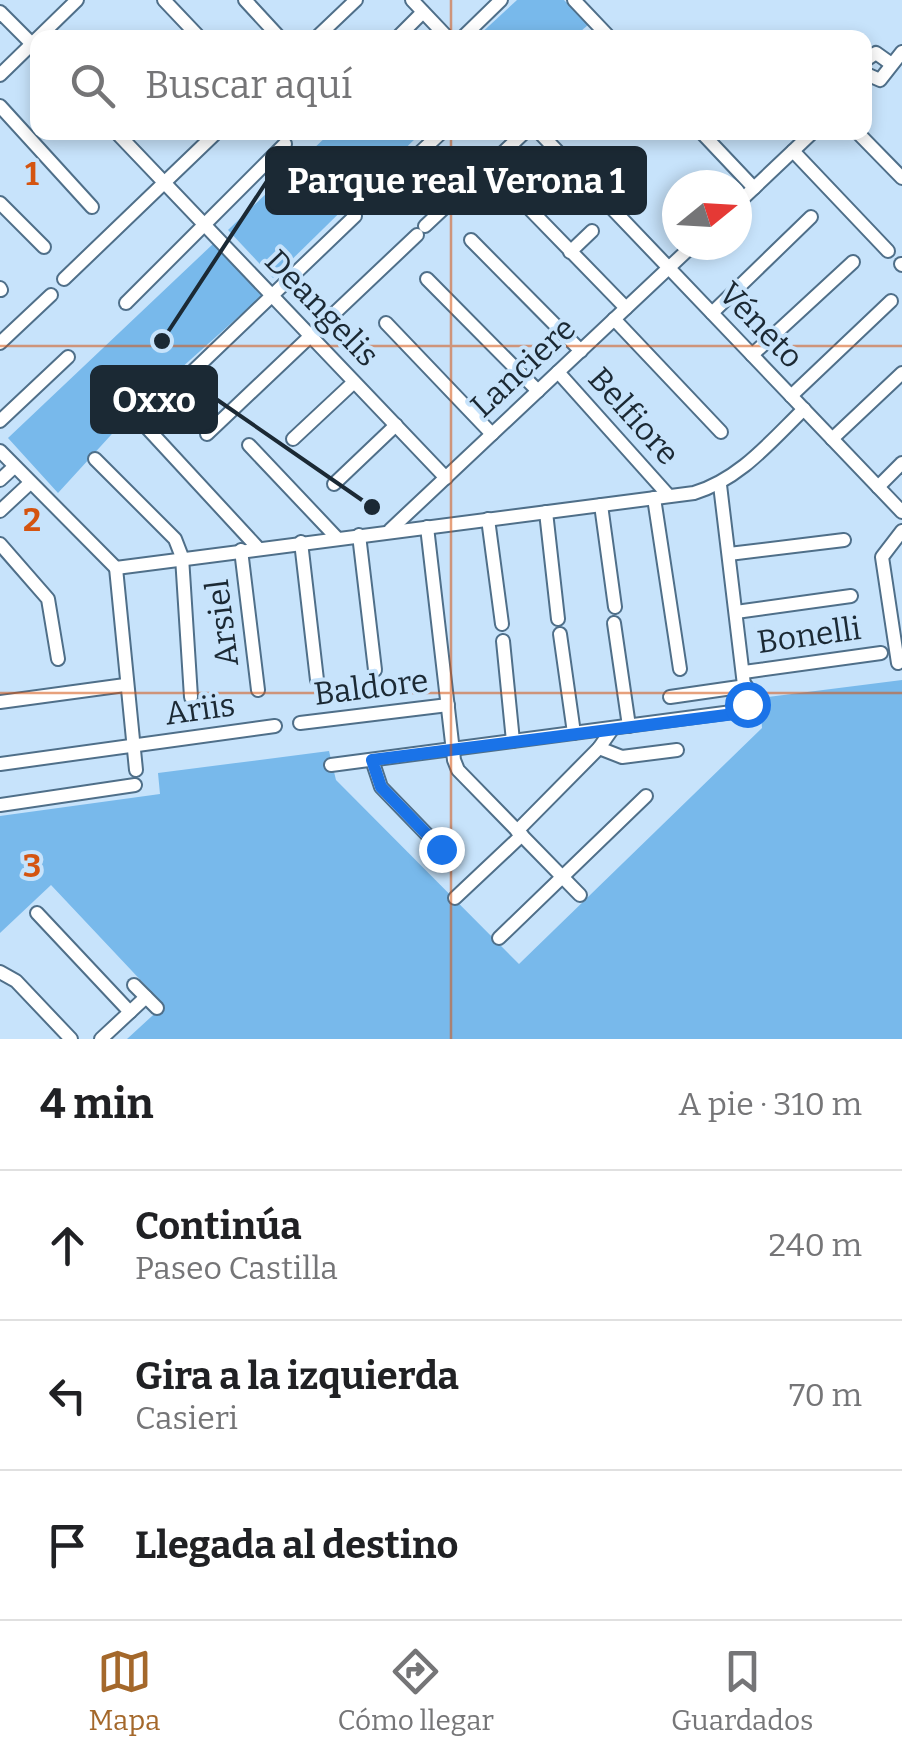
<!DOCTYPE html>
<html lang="es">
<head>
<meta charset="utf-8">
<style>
	:root { --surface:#fff; --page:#f6f6f6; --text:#202124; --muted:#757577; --line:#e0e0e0; --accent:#a4682b }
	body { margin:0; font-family:Bitter,serif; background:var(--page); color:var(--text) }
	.compass { position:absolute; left:662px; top:170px; width:90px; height:90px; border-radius:50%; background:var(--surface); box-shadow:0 5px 15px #0003; rotate:72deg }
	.stop { position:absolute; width:30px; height:30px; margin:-22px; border:8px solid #1a73e8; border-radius:50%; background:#fff }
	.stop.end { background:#1a73e8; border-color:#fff; box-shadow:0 2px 10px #0008 }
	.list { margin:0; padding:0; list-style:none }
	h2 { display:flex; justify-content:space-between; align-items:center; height:130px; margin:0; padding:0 40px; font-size:42px }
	h2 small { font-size:32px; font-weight:400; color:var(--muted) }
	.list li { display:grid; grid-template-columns:65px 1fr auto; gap:30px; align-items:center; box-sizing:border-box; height:150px; padding:0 40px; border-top:2px solid var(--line) }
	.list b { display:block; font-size:38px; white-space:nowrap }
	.list p { margin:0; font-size:32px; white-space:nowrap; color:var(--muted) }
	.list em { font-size:32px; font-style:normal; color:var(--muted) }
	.icon { flex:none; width:55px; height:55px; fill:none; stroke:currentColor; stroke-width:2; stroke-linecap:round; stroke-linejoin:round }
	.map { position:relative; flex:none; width:902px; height:1039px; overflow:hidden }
	.search { position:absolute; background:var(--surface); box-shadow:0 5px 15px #0003; left:30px; right:30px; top:30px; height:110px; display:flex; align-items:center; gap:25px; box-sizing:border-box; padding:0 35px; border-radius:20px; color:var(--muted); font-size:38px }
	.sheet { height:580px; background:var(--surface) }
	nav { display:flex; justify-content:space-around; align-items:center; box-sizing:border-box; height:140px; border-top:2px solid var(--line); background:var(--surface); font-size:28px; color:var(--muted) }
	nav a { display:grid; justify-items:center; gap:5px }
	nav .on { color:var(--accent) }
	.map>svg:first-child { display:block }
	.green { fill:#78b9eb }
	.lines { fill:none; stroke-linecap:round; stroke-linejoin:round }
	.street-casing { stroke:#4f6f89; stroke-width:16 }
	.street { stroke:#fff; stroke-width:12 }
	.route { stroke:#1a73e8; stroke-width:12 }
	.grid { fill:none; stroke:#d45410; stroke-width:2.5; stroke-opacity:0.55 }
	.labels { text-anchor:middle; stroke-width:8; stroke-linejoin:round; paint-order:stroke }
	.street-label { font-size:32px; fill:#1b2934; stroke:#c7e3fb }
	.grid-label { font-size:32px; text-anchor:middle; font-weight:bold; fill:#d45410; stroke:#c7e3fb; stroke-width:8; stroke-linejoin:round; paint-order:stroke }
	.leader { fill:none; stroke:#1b2934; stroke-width:4 }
	.callout-dot { fill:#1b2934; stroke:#c7e3fb; stroke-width:4 }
	.callout { fill:#1b2934; stroke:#1b2934; stroke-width:4 }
	.callout-label { font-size:35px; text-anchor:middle; font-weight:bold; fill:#fff }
</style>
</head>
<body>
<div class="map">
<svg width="902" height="1039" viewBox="0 0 902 1039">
	<rect width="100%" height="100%" fill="#c7e3fb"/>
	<g class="green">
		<path d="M 517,0 L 564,0 L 588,25 L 574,37 L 477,37 Z"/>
		<path d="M 330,133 L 421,133 L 273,278 L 228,230 Z"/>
		<path d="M 214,243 L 265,293 L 132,412 L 58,493 L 8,438 Z"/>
		<path d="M 902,680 L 902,1039 L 127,1039 L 164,1005 L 51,885 L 0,933 L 0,816 L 160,794 L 158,773 L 329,751 L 336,780 L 519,964 L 762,728 L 760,698 Z"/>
	</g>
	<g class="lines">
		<defs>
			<g id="street">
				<path d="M 164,0 L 200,38"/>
				<path d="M 245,0 L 280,38"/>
				<path d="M 412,0 L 448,38"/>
				<path d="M 574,0 L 610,38"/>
				<path d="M 0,12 L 38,50"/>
				<path d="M 316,38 L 356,0"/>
				<path d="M 397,38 L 423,12"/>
				<path d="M 462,38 L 501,0"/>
				<path d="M 864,61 L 876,53 L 890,63"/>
				<path d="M 864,73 L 880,80 L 902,52"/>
				<path d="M 0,75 L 77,0"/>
				<path d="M 0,106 L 92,207"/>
				<path d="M 116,132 L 446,478"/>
				<path d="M 539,132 L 902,512"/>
				<path d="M 701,132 L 754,188"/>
				<path d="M 857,132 L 902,178"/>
				<path d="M 793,151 L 888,251"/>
				<path d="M 386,184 L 442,132"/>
				<path d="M 518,197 L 626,308"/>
				<path d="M 0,203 L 44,247"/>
				<path d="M 737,204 L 813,132"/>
				<path d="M 529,208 L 573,169"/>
				<path d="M 425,226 L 525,132"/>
				<path d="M 471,240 L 581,351"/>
				<path d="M 570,252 L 592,231"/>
				<path d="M 901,264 L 902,265"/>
				<path d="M 64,279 L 217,132"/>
				<path d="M 427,279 L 538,391"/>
				<path d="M 0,288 L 1,290"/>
				<path d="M 126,303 L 285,144"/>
				<path d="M 712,313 L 811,217"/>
				<path d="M 614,319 L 721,432"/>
				<path d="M 386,323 L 492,434"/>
				<path d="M 0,343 L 51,295"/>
				<path d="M 752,355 L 853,262"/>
				<path d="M 558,372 L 669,496"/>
				<path d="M 188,376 L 355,216"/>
				<path d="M 791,396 L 891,301"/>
				<path d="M 137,417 L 258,548"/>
				<path d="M 0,421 L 68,357"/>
				<path d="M 207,434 L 417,235"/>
				<path d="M 293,439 L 354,382"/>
				<path d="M 832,439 L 902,373"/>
				<path d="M 249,445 L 337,538"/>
				<path d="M 0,451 L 116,568"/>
				<path d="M 95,459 L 175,539 L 182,557 L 191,697"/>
				<path d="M 0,480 L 14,467"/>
				<path d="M 334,484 L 396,425"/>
				<path d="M 878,487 L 902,463"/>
				<path d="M 654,498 L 680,669"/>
				<path d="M 601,505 L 615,607"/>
				<path d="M 0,511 L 30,483"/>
				<path d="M 546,512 L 558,619"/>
				<path d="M 488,519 L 502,624"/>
				<path d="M 427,527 L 454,760 L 458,770 L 580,895"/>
				<path d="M 390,530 L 693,245"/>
				<path d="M 359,535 L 375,670"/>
				<path d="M 301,542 L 317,680"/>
				<path d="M 0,544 L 48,599 L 58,659"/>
				<path d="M 241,550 L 258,690"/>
				<path d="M 729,554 L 844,540"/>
				<path d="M 116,568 L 694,493 C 740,479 770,442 804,409"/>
				<path d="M 116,568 L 136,770"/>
				<path d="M 736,612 L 851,596"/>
				<path d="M 614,623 L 629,726"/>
				<path d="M 560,634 L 574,733"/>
				<path d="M 503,641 L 513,741"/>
				<path d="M 898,663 L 882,557 L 902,531"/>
				<path d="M 744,672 L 881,653"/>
				<path d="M 670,697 L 746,686"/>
				<path d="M 0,702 L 125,685"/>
				<path d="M 300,723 L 448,705"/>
				<path d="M 599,748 L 622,757 L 677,750"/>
				<path d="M 372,760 L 381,787 L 441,849"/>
				<path d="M 0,764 L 275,726"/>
				<path d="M 331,765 L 747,710 L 720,485"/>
				<path d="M 0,805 L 135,785"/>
				<path d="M 517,831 L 599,748 L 613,728"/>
				<path d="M 455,898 L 522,835"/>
				<path d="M 37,913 L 130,1012"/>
				<path d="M 499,938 L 646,796"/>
				<path d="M 0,972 L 16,981 L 71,1039"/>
				<path d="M 134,985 L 157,1008"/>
				<path d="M 101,1039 L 146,997"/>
			</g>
		</defs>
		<use href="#street" class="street-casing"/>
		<use href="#street" class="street"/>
	</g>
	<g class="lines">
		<path class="route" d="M 441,849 L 381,787 L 372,760 L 742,713 L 747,704"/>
	</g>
	<path class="grid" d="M 451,0 L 451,38M 451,132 L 451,1039M 0,346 L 902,346M 0,693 L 902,693"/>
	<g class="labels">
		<g class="street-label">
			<text transform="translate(322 308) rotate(46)" y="11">Deangelis</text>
			<text transform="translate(761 325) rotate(46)" y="11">Véneto</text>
			<text transform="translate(523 367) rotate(-43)" y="11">Lanciere</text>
			<text transform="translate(634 416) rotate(48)" y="11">Belfiore</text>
			<text transform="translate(222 623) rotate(-97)" y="11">Arsiel</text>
			<text transform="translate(809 635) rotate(-8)" y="11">Bonelli</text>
			<text transform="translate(371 687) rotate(-7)" y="11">Baldore</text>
			<text transform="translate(200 709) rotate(-8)" y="11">Ariis</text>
		</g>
	</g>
	<g class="grid-label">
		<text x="32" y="185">1</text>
		<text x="32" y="531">2</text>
		<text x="32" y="877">3</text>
	</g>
	<path class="leader" d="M162 341L267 181M372 507L216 399"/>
	<g class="callout-dot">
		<circle cx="162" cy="341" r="10"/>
		<circle cx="372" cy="507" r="10"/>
	</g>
	<g class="callout">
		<rect x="267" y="148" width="378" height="65" rx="10"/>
		<rect x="92" y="367" width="124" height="65" rx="10"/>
	</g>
	<g class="callout-label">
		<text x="456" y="193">Parque real Verona 1</text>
		<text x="154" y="412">Oxxo</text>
	</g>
</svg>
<svg class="compass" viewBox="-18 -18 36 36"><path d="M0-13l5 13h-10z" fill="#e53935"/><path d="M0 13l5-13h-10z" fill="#757577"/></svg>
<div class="stop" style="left:747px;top:704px"></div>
<div class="stop end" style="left:441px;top:849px"></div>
<div class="search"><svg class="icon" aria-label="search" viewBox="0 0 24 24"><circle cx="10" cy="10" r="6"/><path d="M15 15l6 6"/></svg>Buscar aquí</div>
</div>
<section class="sheet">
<h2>4 min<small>A pie · 310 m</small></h2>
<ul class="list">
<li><svg class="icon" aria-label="ahead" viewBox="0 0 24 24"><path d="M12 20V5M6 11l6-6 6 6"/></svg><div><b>Continúa</b><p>Paseo Castilla</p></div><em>240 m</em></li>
<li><svg class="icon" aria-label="left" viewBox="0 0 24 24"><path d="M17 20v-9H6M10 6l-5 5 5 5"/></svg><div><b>Gira a la izquierda</b><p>Casieri</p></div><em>70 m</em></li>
<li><svg class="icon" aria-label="arrive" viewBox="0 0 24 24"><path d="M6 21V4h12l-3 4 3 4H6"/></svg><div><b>Llegada al destino</b></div></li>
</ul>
</section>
<nav>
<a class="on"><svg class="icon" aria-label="map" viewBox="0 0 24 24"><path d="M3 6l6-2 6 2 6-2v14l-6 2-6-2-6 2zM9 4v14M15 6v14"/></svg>Mapa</a>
<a><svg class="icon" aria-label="directions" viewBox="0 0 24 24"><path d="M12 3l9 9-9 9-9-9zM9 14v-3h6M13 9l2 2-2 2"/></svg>Cómo llegar</a>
<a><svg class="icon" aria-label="saved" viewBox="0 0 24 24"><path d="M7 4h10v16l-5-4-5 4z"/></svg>Guardados</a>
</nav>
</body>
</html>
